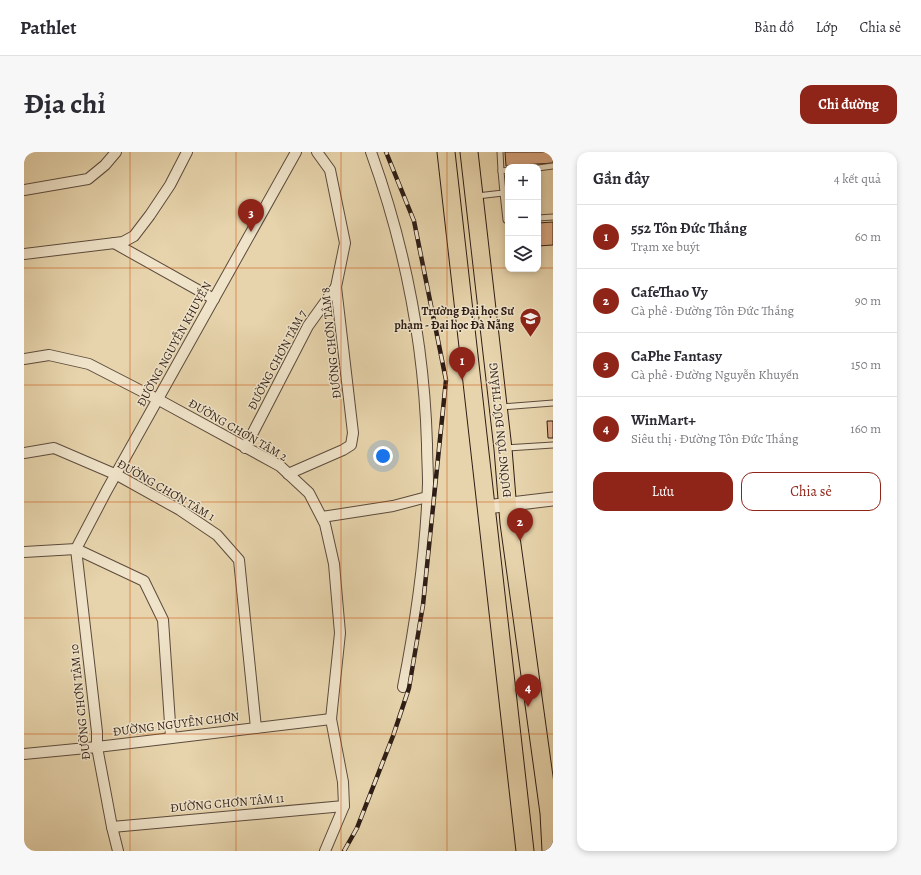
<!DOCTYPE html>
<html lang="vi">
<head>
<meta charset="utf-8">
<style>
	:root { --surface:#fff; --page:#f7f7f7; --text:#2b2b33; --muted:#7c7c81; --line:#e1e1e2; --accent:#8f2418 }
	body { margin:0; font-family:Alegreya,serif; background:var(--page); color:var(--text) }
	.controls { position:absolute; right:12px; top:12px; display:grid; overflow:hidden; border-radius:8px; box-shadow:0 2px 6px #0003 }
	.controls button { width:36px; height:36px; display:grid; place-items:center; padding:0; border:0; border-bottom:1px solid var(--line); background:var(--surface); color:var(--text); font:20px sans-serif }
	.you { position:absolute; left:359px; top:304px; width:14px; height:14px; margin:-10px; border:3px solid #fff; border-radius:50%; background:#1a73e8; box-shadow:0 0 0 6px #1a73e833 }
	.badge { display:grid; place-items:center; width:26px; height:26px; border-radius:50%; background:var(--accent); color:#fff; font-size:13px; font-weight:700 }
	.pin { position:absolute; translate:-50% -33px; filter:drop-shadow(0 1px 2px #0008) }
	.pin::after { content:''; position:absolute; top:21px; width:14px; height:12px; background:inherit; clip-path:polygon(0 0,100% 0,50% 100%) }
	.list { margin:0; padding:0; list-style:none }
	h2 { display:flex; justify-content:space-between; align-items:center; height:52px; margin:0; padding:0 16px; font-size:17px }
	h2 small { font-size:13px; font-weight:400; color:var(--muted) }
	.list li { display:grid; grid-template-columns:26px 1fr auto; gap:12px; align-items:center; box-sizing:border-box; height:64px; padding:0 16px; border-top:1px solid var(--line) }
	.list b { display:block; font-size:15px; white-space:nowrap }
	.list p { margin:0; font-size:13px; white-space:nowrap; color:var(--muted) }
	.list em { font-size:13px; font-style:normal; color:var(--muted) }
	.actions { display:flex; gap:8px; padding:12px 16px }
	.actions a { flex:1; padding:9px 0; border:1px solid var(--accent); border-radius:12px; text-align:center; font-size:14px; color:var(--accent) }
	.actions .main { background:var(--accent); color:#fff }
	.icon { flex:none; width:22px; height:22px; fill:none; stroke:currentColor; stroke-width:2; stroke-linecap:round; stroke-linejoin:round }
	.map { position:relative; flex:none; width:529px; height:699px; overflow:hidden; border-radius:12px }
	header { display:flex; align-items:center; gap:24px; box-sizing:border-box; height:56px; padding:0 20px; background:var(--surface); border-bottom:1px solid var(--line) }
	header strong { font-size:19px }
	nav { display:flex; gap:22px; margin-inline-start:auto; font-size:14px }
	.intro { display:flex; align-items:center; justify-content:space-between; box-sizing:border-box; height:96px; padding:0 24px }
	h1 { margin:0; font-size:28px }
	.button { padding:10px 18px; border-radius:12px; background:var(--accent); color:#fff; font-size:14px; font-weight:700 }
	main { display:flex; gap:24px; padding:0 24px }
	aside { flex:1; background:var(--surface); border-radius:12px; box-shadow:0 2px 6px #0003 }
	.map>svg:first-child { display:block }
	.building { fill:#dba984; stroke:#2e1d16 }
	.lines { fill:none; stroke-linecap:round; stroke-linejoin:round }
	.service-casing { stroke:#5c4b3c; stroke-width:7 }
	.minor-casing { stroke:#5c4b3c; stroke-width:12 }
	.tertiary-casing { stroke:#5c4b3c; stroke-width:15 }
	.trunk-casing { stroke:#2e1d16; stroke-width:19 }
	.service { stroke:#efe3c9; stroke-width:5 }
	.minor { stroke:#efe3c9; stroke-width:10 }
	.tertiary { stroke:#efe3c9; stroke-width:13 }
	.trunk { stroke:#e7d4ac; stroke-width:17 }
	.rail-casing { stroke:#2e1d16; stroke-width:4.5 }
	.rail { stroke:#efe3c9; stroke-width:3; stroke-dasharray:9; stroke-linecap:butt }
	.grid { fill:none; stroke:#cc500e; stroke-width:1; stroke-opacity:0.55 }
	.labels { text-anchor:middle; stroke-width:3; stroke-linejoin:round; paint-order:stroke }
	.poi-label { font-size:12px; font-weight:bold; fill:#2e1d16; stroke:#efe3c9; text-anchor:end }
	.street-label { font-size:12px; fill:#2e1d16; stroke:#efe3c9 }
</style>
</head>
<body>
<header>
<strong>Pathlet</strong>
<nav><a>Bản đồ</a><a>Lớp</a><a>Chia sẻ</a></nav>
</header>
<div class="intro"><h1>Địa chỉ</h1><a class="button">Chỉ đường</a></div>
<main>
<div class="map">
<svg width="529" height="699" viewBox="0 0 529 699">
	<rect width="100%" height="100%" fill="#e7d4ac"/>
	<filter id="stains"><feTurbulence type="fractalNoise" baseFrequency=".005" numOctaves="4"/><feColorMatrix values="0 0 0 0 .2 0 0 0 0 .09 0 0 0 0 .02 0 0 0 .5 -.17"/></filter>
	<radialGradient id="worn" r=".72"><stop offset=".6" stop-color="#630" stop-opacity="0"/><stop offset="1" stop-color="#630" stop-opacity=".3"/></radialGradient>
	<g class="building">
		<path d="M 481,0 L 529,0 L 529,11 L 482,14 Z"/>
		<path d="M 529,70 L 529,93 L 514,94 L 514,71 Z"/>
		<path d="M 523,269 L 529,269 L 529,286 L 524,286 Z"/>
	</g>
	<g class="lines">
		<defs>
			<g id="service">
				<path d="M 476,0 L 477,19"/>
				<path d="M 514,16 L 529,14"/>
				<path d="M 479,41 L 482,68 L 484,68"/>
				<path d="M 453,44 L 479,41 L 477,19 L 484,18"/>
				<path d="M 514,66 L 529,65"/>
				<path d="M 477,255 L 529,251"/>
				<path d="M 482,296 L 529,293"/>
			</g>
			<g id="minor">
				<path d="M 347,0 C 381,94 400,192 403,292 C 403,305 404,318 404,331 C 402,399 392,469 379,535"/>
				<path d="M 0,38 L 64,27 L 81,13 L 92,0"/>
				<path d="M 90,91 L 190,147"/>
				<path d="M 0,102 L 99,90 L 110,84 L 126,63 L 146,33 L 163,0"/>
				<path d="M 0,207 L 25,203 L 65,212 L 135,248 L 256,314 L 285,341 L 301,372 L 310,412 L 316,481 L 307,567 L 319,630 L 320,654 L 301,699"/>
				<path d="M 221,296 L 284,174 L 312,135"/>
				<path d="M 0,301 L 30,296 L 93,323 L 156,358 L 193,383 L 215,408 L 232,576"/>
				<path d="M 264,322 L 319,298 L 327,293 L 329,281 L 312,135 L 321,91 L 306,18 L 293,0"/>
				<path d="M 298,365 L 369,354 L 403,345"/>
				<path d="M 52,397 L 83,338 L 272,0"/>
				<path d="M 52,397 L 73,580 L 73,595 L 88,675 L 94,699"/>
				<path d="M 0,400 L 52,397 L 120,429 L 139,468 L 147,586"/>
				<path d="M 0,602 L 73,595 L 307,567"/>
				<path d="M 88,675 L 320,654"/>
			</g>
			<path id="tertiary" d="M 462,355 L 529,347"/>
			<g id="trunk">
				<path d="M 422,0 L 501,699"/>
				<path d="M 445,0 L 479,297 L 485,371 L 525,661 L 527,699"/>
			</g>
		</defs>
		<use href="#service" class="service-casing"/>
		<use href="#minor" class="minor-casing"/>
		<use href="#tertiary" class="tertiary-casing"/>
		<use href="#trunk" class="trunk-casing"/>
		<use href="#service" class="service"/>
		<use href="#minor" class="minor"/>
		<use href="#tertiary" class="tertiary"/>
		<use href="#trunk" class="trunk"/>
		<defs>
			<path id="rail" d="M 320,699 L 333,676 L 369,584 L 385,536 L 399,453 L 422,228 L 390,69 L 362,0"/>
		</defs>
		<use href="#rail" class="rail-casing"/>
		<use href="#rail" class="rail"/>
	</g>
	<path class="grid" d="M 106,0 L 106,699M 212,0 L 212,699M 317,0 L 317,699M 423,0 L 423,699M 0,116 L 484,116M 514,116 L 529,116M 0,233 L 529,233M 0,350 L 529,350M 0,466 L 529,466M 0,582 L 529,582"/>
	<defs>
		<symbol id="university-pin" viewBox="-11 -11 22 30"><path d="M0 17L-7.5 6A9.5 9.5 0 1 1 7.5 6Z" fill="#8f2418" stroke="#efe3c9"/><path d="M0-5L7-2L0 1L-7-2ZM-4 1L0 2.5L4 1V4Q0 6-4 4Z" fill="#fff"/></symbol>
	</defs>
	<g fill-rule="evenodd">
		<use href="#university-pin" x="494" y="154" width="25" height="34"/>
	</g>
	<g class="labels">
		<g class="poi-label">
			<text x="490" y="163">Trường Đại học Sư<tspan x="490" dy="14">phạm - Đại học Đà Nẵng</tspan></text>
		</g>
		<g class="street-label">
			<text transform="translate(307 191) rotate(-96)" y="4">ĐƯỜNG CHƠN TÂM 8</text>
			<text transform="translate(150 192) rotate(-61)" y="4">ĐƯỜNG NGUYỄN KHUYẾN</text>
			<text transform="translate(253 208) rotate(-62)" y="4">ĐƯỜNG CHƠN TÂM 7</text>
			<text transform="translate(214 278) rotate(30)" y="4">ĐƯỜNG CHƠN TÂM 2</text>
			<text transform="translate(476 278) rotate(-96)" y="4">ĐƯỜNG TÔN ĐỨC THẮNG</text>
			<text transform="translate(142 338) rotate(30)" y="4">ĐƯỜNG CHƠN TÂM 1</text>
			<text transform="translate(56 550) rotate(-96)" y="4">ĐƯỜNG CHƠN TÂM 10</text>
			<text transform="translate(152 572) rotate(-7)" y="4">ĐƯỜNG NGUYỄN CHƠN</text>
			<text transform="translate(203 651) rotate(-5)" y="4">ĐƯỜNG CHƠN TÂM 11</text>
		</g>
	</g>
	<rect width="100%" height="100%" filter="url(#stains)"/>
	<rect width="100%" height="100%" fill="url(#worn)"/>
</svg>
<div class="controls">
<button>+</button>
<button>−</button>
<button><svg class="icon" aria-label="layers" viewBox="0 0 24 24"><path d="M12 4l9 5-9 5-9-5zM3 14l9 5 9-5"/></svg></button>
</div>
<div class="you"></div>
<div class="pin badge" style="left:438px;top:228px">1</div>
<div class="pin badge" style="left:496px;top:389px">2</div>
<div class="pin badge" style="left:227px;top:80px">3</div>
<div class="pin badge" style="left:504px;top:555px">4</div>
</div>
<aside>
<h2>Gần đây<small>4 kết quả</small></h2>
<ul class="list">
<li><span class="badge">1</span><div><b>552 Tôn Đức Thắng</b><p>Trạm xe buýt</p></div><em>60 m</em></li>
<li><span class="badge">2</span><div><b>CafeThao Vy</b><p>Cà phê · Đường Tôn Đức Thắng</p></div><em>90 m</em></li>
<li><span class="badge">3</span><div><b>CaPhe Fantasy</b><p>Cà phê · Đường Nguyễn Khuyến</p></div><em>150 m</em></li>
<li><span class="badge">4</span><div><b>WinMart+</b><p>Siêu thị · Đường Tôn Đức Thắng</p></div><em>160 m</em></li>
</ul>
<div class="actions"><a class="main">Lưu</a><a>Chia sẻ</a></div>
</aside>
</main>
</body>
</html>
